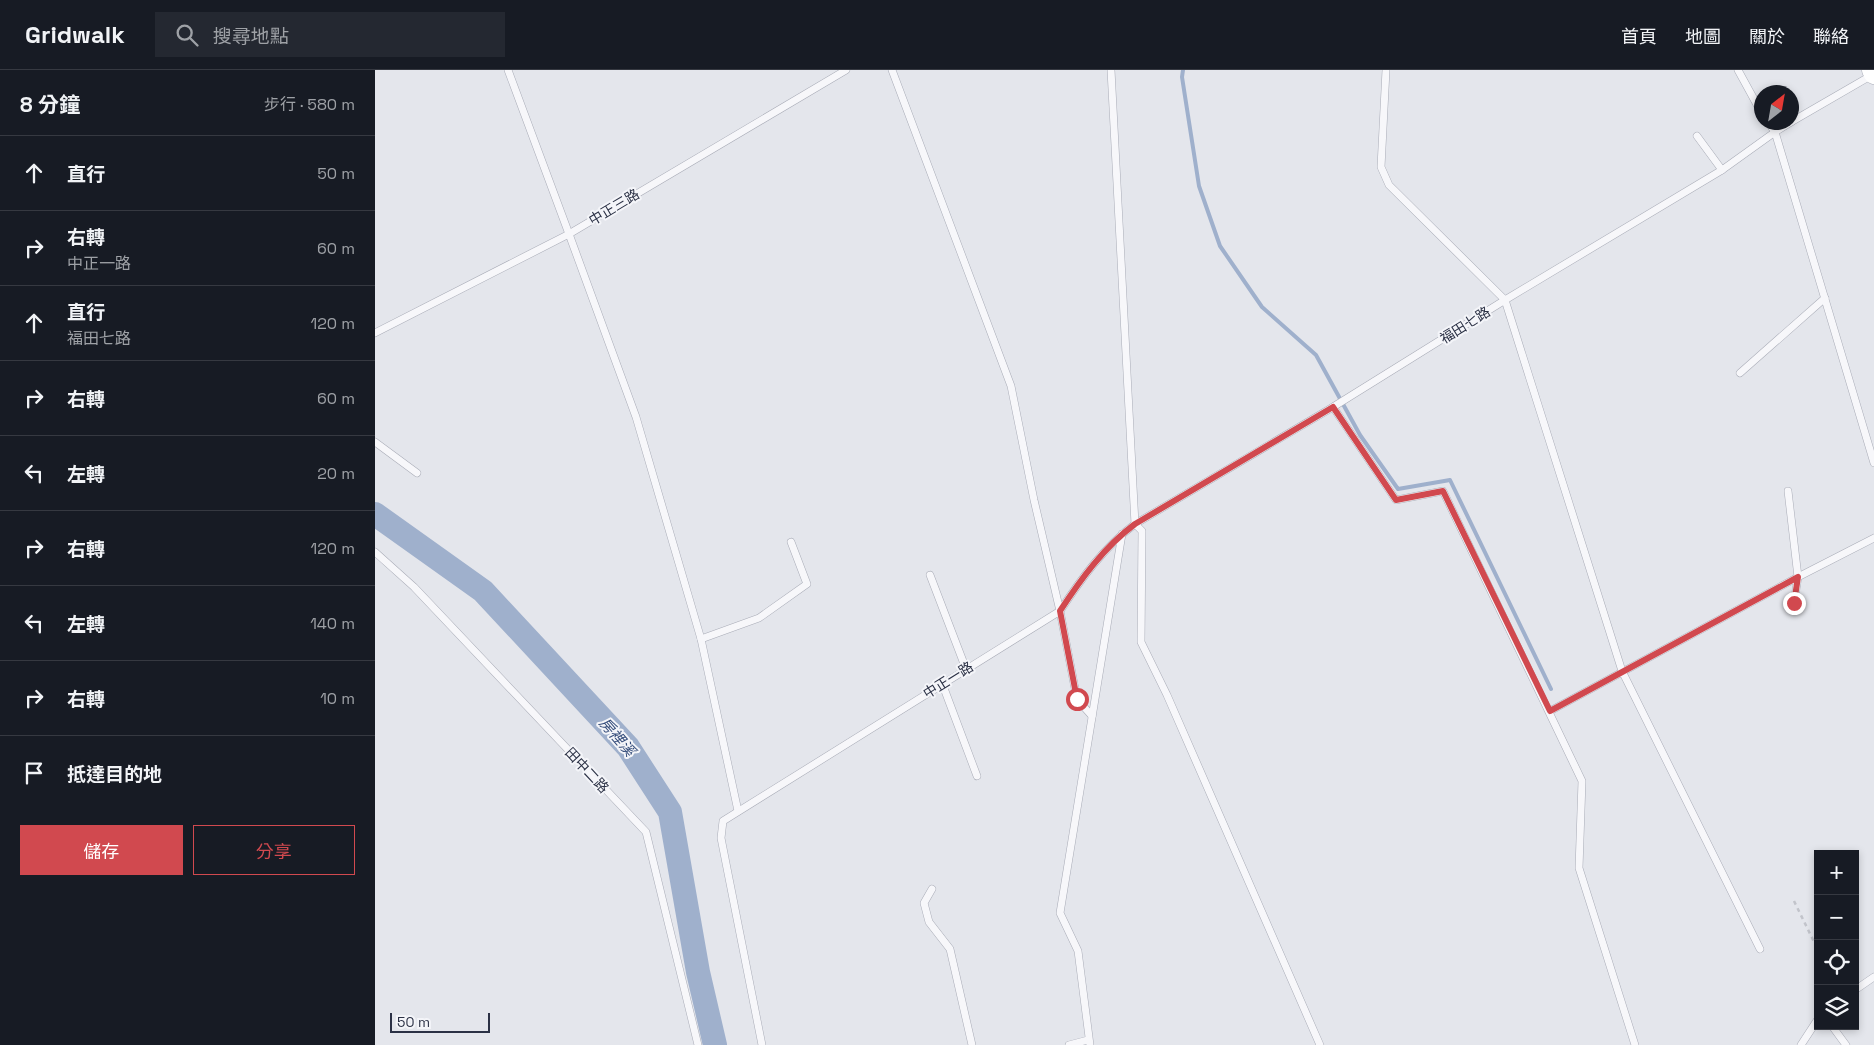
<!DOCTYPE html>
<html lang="zh-TW">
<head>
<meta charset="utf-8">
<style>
	:root { --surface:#171b24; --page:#242831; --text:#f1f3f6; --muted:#9ea1a6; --line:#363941; --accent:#d1494f }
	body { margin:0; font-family:"Space Grotesk","Noto Sans TC",sans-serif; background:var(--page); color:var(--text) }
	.controls { position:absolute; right:15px; bottom:15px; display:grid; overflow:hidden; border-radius:0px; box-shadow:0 2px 8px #0003 }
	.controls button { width:45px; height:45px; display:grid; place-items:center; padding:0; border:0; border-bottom:1px solid var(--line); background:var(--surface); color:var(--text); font:25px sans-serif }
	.compass { position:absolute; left:1379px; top:15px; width:45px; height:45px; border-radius:50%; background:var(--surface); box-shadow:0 2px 8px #0003; rotate:31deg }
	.scale { position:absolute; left:15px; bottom:12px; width:100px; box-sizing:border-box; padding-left:5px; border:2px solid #2b3145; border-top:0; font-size:14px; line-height:18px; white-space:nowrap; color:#2b3145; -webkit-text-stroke:4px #f4f5f9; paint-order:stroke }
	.stop { position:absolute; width:15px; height:15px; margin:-11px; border:4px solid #d1494f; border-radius:50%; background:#fff }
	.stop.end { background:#d1494f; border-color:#fff; box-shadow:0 1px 5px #0008 }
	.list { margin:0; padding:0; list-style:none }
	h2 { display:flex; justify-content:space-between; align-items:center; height:65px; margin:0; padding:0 20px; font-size:21px }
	h2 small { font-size:16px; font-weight:400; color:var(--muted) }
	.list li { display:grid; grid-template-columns:32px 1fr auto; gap:15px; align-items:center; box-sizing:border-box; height:75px; padding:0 20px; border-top:1px solid var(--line) }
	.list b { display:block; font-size:19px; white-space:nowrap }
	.list p { margin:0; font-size:16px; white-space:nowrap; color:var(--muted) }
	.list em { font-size:16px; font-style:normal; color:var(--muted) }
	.actions { display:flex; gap:10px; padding:15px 20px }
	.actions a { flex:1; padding:11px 0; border:1px solid var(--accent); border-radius:0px; text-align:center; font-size:18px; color:var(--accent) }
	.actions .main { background:var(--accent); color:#fff }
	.icon { flex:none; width:28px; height:28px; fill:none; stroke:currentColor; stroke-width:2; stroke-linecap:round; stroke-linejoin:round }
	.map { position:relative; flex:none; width:1499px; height:975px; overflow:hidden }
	header { display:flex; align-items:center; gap:30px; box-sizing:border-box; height:70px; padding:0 25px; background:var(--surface); border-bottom:1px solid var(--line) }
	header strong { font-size:24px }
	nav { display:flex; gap:28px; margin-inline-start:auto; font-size:18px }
	.search { width:350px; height:45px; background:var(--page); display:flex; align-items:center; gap:12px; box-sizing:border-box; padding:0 18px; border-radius:0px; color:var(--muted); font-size:19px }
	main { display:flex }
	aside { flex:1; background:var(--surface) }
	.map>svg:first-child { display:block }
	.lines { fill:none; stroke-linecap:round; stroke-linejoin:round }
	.stream { stroke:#9fb0cc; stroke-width:4 }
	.river { stroke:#9fb0cc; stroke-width:24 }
	.service-casing { stroke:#a9acb7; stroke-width:8 }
	.secondary-casing { stroke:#a9acb7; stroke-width:21 }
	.path { stroke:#c2c4cb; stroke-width:2.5; stroke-dasharray:4 4; stroke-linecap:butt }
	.service { stroke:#f7f7fa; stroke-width:7 }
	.secondary { stroke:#fff; stroke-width:20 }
	.route { stroke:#d1494f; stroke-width:6 }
	.labels { text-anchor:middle; stroke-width:4; stroke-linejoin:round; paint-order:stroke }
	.street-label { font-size:14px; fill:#2b3145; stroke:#f4f5f9 }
	.water-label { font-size:15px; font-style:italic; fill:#344c7a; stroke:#f4f5f9 }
</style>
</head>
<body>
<header>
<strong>Gridwalk</strong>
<div class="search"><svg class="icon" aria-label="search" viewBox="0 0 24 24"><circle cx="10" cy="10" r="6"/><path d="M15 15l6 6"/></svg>搜尋地點</div>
<nav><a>首頁</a><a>地圖</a><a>關於</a><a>聯絡</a></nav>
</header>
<main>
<aside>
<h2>8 分鐘<small>步行 · 580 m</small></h2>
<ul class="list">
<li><svg class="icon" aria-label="ahead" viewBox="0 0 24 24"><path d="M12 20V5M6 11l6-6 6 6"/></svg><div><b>直行</b></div><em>50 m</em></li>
<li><svg class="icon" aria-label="right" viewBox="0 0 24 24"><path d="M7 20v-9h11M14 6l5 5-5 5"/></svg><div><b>右轉</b><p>中正一路</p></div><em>60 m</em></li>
<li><svg class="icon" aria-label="ahead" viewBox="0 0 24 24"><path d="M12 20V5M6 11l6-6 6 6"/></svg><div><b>直行</b><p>福田七路</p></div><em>120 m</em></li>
<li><svg class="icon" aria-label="right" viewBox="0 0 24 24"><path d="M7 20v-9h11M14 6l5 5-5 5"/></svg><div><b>右轉</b></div><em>60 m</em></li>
<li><svg class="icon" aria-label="left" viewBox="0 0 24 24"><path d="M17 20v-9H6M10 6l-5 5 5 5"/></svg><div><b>左轉</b></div><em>20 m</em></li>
<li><svg class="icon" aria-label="right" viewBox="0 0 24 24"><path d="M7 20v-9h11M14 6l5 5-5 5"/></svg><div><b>右轉</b></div><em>120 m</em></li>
<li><svg class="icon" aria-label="left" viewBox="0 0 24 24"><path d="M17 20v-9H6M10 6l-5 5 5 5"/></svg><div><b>左轉</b></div><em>140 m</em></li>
<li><svg class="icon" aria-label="right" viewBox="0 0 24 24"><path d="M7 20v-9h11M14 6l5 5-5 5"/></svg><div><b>右轉</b></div><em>10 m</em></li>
<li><svg class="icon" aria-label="arrive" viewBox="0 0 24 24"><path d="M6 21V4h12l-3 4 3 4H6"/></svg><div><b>抵達目的地</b></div></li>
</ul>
<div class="actions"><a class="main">儲存</a><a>分享</a></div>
</aside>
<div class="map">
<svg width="1499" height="975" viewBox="0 0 1499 975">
	<rect width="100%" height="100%" fill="#e4e6ec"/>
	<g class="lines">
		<path class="stream" d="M 808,0 L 807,7 L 824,116 L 845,176 L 887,237 L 941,285 L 985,365 L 1023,419 L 1075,410 L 1176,619"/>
		<path class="river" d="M 0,444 L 108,521 L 253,677 L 295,742 L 323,902 L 340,975"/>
		<defs>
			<g id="service">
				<path d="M 133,0 L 194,164 L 261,347 L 326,569 L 363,741"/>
				<path d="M 517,0 L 636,316 L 659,430 L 685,541 L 702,629 L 717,646"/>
				<path d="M 736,0 L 760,454 L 767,461 L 766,572 L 792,625 L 945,975"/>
				<path d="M 1011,0 L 1006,97 L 1014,115 L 1130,230 L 1247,601 L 1385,879"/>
				<path d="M 1363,0 L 1386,42"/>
				<path d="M 1393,52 L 1400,62 L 1499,393"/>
				<path d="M 1416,52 L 1499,4"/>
				<path d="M 1322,66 L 1347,100"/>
				<path d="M 0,263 L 194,164 L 471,0"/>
				<path d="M 1365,303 L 1450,228"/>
				<path d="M 958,337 L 1021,430 L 1068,421 L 1207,711 L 1204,798 L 1260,975"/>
				<path d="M 0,372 L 42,403"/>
				<path d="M 1413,421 L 1423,507 L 1419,533"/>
				<path d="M 0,482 L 39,517 L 271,762 L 323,975"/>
				<path d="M 555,505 L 591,599"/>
				<path d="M 326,569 L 384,548 L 432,514 L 416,472"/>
				<path d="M 567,613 L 602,706"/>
				<path d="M 1175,641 L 1423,507 L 1499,468"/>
				<path d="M 557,819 L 549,833 L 554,852 L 575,879 L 597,975"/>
				<path d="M 1480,920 L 1499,907"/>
				<path d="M 1457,956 L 1471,975"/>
				<path d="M 387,975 L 346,768 L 348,751 L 685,541 C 706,509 729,477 760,454 L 958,337 L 1130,230 L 1347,100 L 1400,62 L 1416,52"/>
				<path d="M 694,975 L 713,970"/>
				<path d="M 715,975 L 703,881 L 685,843 L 747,464"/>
				<path d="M 1426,975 L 1443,949"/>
			</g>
			<path id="secondary" d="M 1497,0 L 1499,4"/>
		</defs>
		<use href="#service" class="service-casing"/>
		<use href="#secondary" class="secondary-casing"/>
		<path class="path" d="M 1419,831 L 1443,880"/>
		<use href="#service" class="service"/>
		<use href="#secondary" class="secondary"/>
	</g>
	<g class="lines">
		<path class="route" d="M 702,629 L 685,541 C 706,509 729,477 760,454 L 958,337 L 1021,430 L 1068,421 L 1175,641 L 1423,507 L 1419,533"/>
	</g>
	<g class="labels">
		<g class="street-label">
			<text transform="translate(239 137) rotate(-31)" y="5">中正三路</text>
			<text transform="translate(1090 255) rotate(-32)" y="5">福田七路</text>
			<text transform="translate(573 610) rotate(-32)" y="5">中正一路</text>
			<text transform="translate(212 700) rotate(47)" y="5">田中二路</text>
		</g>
		<g class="water-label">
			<text transform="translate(242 667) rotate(49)" y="5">房裡溪</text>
		</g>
	</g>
</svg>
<div class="controls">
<button>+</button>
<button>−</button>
<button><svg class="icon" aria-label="locate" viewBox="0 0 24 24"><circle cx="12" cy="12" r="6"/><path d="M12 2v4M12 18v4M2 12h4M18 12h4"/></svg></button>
<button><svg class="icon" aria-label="layers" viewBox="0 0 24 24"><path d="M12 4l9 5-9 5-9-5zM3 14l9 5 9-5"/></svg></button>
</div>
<svg class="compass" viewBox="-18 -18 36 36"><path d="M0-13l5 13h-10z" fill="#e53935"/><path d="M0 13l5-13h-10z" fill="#9ea1a6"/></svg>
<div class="scale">50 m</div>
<div class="stop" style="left:702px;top:629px"></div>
<div class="stop end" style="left:1419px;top:533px"></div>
</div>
</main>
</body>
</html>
